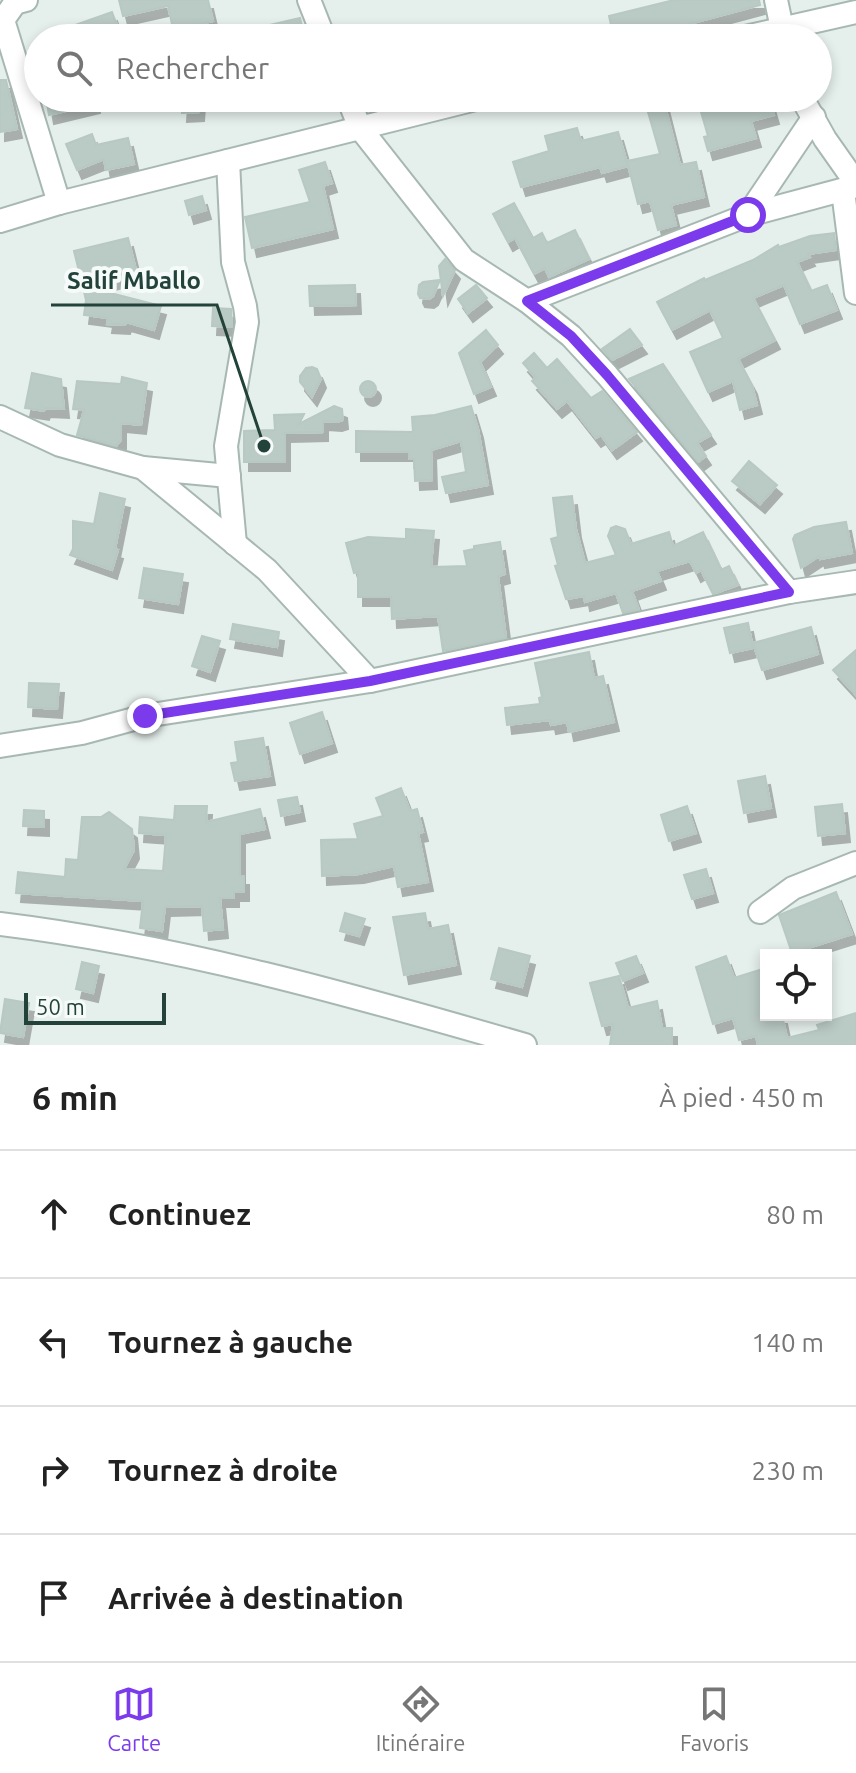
<!DOCTYPE html>
<html lang="fr">
<head>
<meta charset="utf-8">
<style>
	:root { --surface:#fff; --page:#f2f2f2; --text:#222; --muted:#767676; --line:#e0e0e0; --accent:#7c3aed }
	body { margin:0; font-family:Ubuntu,sans-serif; background:var(--page); color:var(--text) }
	.controls { position:absolute; right:24px; bottom:24px; display:grid; overflow:hidden; border-radius:0px; box-shadow:0 4px 12px #0003 }
	.controls button { width:72px; height:72px; display:grid; place-items:center; padding:0; border:0; border-bottom:2px solid var(--line); background:var(--surface); color:var(--text); font:40px sans-serif }
	.scale { position:absolute; left:24px; bottom:20px; width:142px; box-sizing:border-box; padding-left:8px; border:4px solid #23433a; border-top:0; font-size:22px; line-height:28px; white-space:nowrap; color:#23433a; -webkit-text-stroke:6px #f6fbf9; paint-order:stroke }
	.stop { position:absolute; width:24px; height:24px; margin:-18px; border:6px solid #7c3aed; border-radius:50%; background:#fff }
	.stop.end { background:#7c3aed; border-color:#fff; box-shadow:0 2px 8px #0008 }
	.list { margin:0; padding:0; list-style:none }
	h2 { display:flex; justify-content:space-between; align-items:center; height:104px; margin:0; padding:0 32px; font-size:34px }
	h2 small { font-size:26px; font-weight:400; color:var(--muted) }
	.list li { display:grid; grid-template-columns:52px 1fr auto; gap:24px; align-items:center; box-sizing:border-box; height:128px; padding:0 32px; border-top:2px solid var(--line) }
	.list b { display:block; font-size:30px; white-space:nowrap }
	.list em { font-size:26px; font-style:normal; color:var(--muted) }
	.icon { flex:none; width:44px; height:44px; fill:none; stroke:currentColor; stroke-width:2; stroke-linecap:round; stroke-linejoin:round }
	.map { position:relative; flex:none; width:856px; height:1045px; overflow:hidden }
	.search { position:absolute; background:var(--surface); box-shadow:0 4px 12px #0003; left:24px; right:24px; top:24px; height:88px; display:flex; align-items:center; gap:20px; box-sizing:border-box; padding:0 28px; border-radius:44px; color:var(--muted); font-size:30px }
	.sheet { height:616px; background:var(--surface) }
	nav { display:flex; justify-content:space-around; align-items:center; box-sizing:border-box; height:112px; border-top:2px solid var(--line); background:var(--surface); font-size:22px; color:var(--muted) }
	nav a { display:grid; justify-items:center; gap:4px }
	nav .on { color:var(--accent) }
	.map>svg:first-child { display:block }
	.building { fill:#bacac4; stroke:#b7c9c2; stroke-width:2; filter:url(#shadow) }
	.lines { fill:none; stroke-linecap:round; stroke-linejoin:round }
	.minor-casing { stroke:#a7b8b2; stroke-width:26 }
	.minor { stroke:#fff; stroke-width:22 }
	.route { stroke:#7c3aed; stroke-width:10 }
	.leader { fill:none; stroke:#23433a; stroke-width:3 }
	.callout-dot { fill:#23433a; stroke:#f6fbf9; stroke-width:3 }
	.callout-label { font-size:24px; text-anchor:middle; font-weight:bold; fill:#23433a; stroke:#f6fbf9; stroke-width:8; stroke-linejoin:round; paint-order:stroke }
</style>
</head>
<body>
<div class="map">
<svg width="856" height="1045" viewBox="0 0 856 1045">
	<defs>
		<filter id="shadow"><feDropShadow dx="5" dy="9" stdDeviation="0" flood-color="#0004"/></filter>
	</defs>
	<rect width="100%" height="100%" fill="#e5efeb"/>
	<g class="building">
		<path d="M 119,0 L 208,0 L 213,21 L 187,27 L 192,38 L 175,38 L 168,6 L 123,16 Z"/>
		<path d="M 674,0 L 759,0 L 760,5 L 674,28 L 626,38 L 614,38 L 609,16 Z"/>
		<path d="M 112,12 L 122,38 L 81,38 L 75,25 Z"/>
		<path d="M 300,18 L 305,38 L 241,38 L 240,32 Z"/>
		<path d="M 0,80 L 6,80 L 17,129 L 0,132 Z"/>
		<path d="M 46,98 L 94,98 L 95,104 L 49,115 Z"/>
		<path d="M 183,98 L 200,98 L 199,112 L 182,113 Z"/>
		<path d="M 644,98 L 663,98 L 680,165 L 696,162 L 704,197 L 671,205 L 676,225 L 658,230 L 650,201 L 638,204 L 627,161 L 660,154 Z"/>
		<path d="M 697,98 L 769,98 L 774,115 L 751,121 L 756,138 L 708,151 L 704,137 L 708,136 Z"/>
		<path d="M 577,128 L 581,141 L 618,132 L 628,166 L 602,173 L 600,167 L 521,187 L 513,162 L 549,151 L 545,136 Z"/>
		<path d="M 92,134 L 96,145 L 128,138 L 134,164 L 106,170 L 104,159 L 77,170 L 66,144 Z"/>
		<path d="M 325,162 L 332,183 L 323,186 L 333,229 L 252,248 L 245,217 L 310,202 L 299,170 Z"/>
		<path d="M 202,196 L 206,210 L 189,215 L 185,201 Z"/>
		<path d="M 514,203 L 533,238 L 542,233 L 547,243 L 575,230 L 589,259 L 549,277 L 545,268 L 534,274 L 515,238 L 508,242 L 493,214 Z"/>
		<path d="M 834,233 L 836,250 L 808,254 L 810,257 L 797,262 L 811,291 L 827,285 L 837,310 L 800,324 L 784,285 L 753,298 L 775,340 L 738,359 L 752,385 L 757,405 L 740,410 L 733,381 L 708,392 L 690,352 L 723,338 L 710,310 L 672,330 L 657,302 L 704,278 L 705,280 L 753,260 L 778,245 L 779,247 L 810,236 Z"/>
		<path d="M 128,238 L 137,274 L 87,287 L 161,306 L 154,330 L 126,322 L 125,325 L 107,324 L 108,318 L 84,315 L 86,300 L 74,251 Z"/>
		<path d="M 445,259 L 455,270 L 443,296 L 439,266 Z"/>
		<path d="M 440,280 L 433,296 L 429,299 L 420,298 L 418,294 L 419,285 L 423,282 Z"/>
		<path d="M 355,285 L 356,305 L 310,306 L 309,286 Z"/>
		<path d="M 476,285 L 487,298 L 468,313 L 458,299 Z"/>
		<path d="M 213,308 L 231,309 L 232,327 L 212,326 Z"/>
		<path d="M 630,329 L 642,345 L 612,360 L 602,349 Z"/>
		<path d="M 486,330 L 498,345 L 480,362 L 491,387 L 474,394 L 459,353 Z"/>
		<path d="M 534,353 L 547,368 L 557,359 L 591,398 L 602,391 L 637,432 L 612,450 L 601,435 L 596,438 L 567,401 L 557,409 L 532,381 L 536,378 L 523,363 Z"/>
		<path d="M 663,364 L 711,435 L 697,443 L 706,456 L 698,462 L 629,379 Z"/>
		<path d="M 312,367 L 317,369 L 321,379 L 312,397 L 300,382 L 300,376 L 306,368 Z"/>
		<path d="M 32,373 L 61,379 L 64,409 L 45,408 L 44,411 L 25,408 Z"/>
		<path d="M 122,377 L 147,383 L 141,425 L 121,423 L 121,440 L 116,446 L 77,435 L 84,410 L 73,409 L 77,381 L 121,384 Z"/>
		<circle cx="368" cy="389" r="8"/>
		<path d="M 334,406 L 342,409 L 343,420 L 337,422 L 323,421 L 323,432 L 285,433 L 285,462 L 244,462 L 244,431 L 275,430 L 274,415 L 304,414 L 299,424 Z"/>
		<path d="M 471,406 L 478,429 L 488,485 L 446,493 L 442,477 L 466,472 L 461,441 L 431,450 L 432,480 L 415,481 L 414,459 L 409,459 L 409,452 L 356,452 L 356,431 L 413,432 L 412,417 L 435,415 Z"/>
		<path d="M 749,461 L 777,485 L 760,504 L 732,481 Z"/>
		<path d="M 100,493 L 125,499 L 115,549 L 118,550 L 112,570 L 70,555 L 73,549 L 73,521 L 94,524 Z"/>
		<path d="M 572,496 L 576,529 L 585,563 L 616,555 L 608,536 L 611,528 L 616,526 L 625,529 L 631,544 L 669,532 L 673,546 L 703,532 L 721,570 L 729,566 L 738,585 L 713,594 L 701,570 L 696,573 L 690,561 L 657,571 L 661,581 L 632,591 L 639,610 L 623,613 L 616,593 L 585,602 L 584,596 L 566,599 L 555,566 L 558,565 L 551,539 L 558,537 L 553,498 Z"/>
		<path d="M 846,522 L 852,553 L 820,559 L 819,556 L 801,568 L 793,539 L 795,535 L 814,527 Z"/>
		<path d="M 406,529 L 434,531 L 431,567 L 467,566 L 464,551 L 474,549 L 474,546 L 500,542 L 505,574 L 498,576 L 506,638 L 443,651 L 438,616 L 392,619 L 391,597 L 358,597 L 358,572 L 354,573 L 346,543 L 368,537 L 406,539 Z"/>
		<path d="M 144,568 L 183,574 L 178,604 L 139,598 Z"/>
		<path d="M 748,623 L 753,648 L 730,653 L 724,628 Z"/>
		<path d="M 233,624 L 279,632 L 277,647 L 230,639 Z"/>
		<path d="M 811,627 L 818,654 L 762,670 L 753,643 Z"/>
		<path d="M 202,636 L 220,641 L 210,672 L 192,666 Z"/>
		<path d="M 856,650 L 856,695 L 833,670 Z"/>
		<path d="M 589,652 L 594,678 L 603,676 L 614,722 L 569,732 L 567,722 L 551,725 L 550,720 L 507,725 L 505,708 L 540,704 L 539,698 L 542,697 L 535,663 Z"/>
		<path d="M 29,683 L 59,684 L 57,709 L 28,707 Z"/>
		<path d="M 322,712 L 332,743 L 300,754 L 290,723 Z"/>
		<path d="M 263,738 L 270,776 L 235,781 L 231,763 L 238,762 L 235,742 Z"/>
		<path d="M 765,776 L 771,808 L 744,813 L 738,781 Z"/>
		<path d="M 401,788 L 410,811 L 417,809 L 423,832 L 418,833 L 428,882 L 398,887 L 394,866 L 359,874 L 322,876 L 321,840 L 358,839 L 354,824 L 383,816 L 376,798 Z"/>
		<path d="M 297,797 L 300,812 L 281,816 L 278,800 Z"/>
		<path d="M 842,804 L 845,833 L 818,836 L 815,807 Z"/>
		<path d="M 175,806 L 207,806 L 206,822 L 260,809 L 265,829 L 240,834 L 240,876 L 244,876 L 244,892 L 234,892 L 234,898 L 220,898 L 223,929 L 204,931 L 202,906 L 165,907 L 162,931 L 140,928 L 143,901 L 16,893 L 18,872 L 65,877 L 66,859 L 78,860 L 82,817 L 101,817 L 109,812 L 132,829 L 134,850 L 124,869 L 163,871 L 166,835 L 139,833 L 140,817 L 174,820 Z"/>
		<path d="M 687,806 L 696,833 L 669,841 L 661,815 Z"/>
		<path d="M 24,810 L 44,811 L 44,827 L 23,826 Z"/>
		<path d="M 706,869 L 713,893 L 692,899 L 684,875 Z"/>
		<path d="M 836,892 L 852,934 L 792,953 L 779,915 Z"/>
		<path d="M 345,913 L 365,919 L 359,936 L 340,931 Z"/>
		<path d="M 425,913 L 428,929 L 448,925 L 456,965 L 404,975 L 393,917 Z"/>
		<path d="M 499,948 L 530,956 L 522,987 L 491,979 Z"/>
		<path d="M 636,956 L 643,973 L 623,981 L 616,963 Z"/>
		<path d="M 726,956 L 734,978 L 766,968 L 766,1015 L 782,1015 L 787,1038 L 819,1030 L 817,1025 L 856,1013 L 856,1045 L 758,1045 L 756,1036 L 739,1040 L 733,1018 L 713,1024 L 696,967 Z"/>
		<path d="M 82,962 L 99,966 L 93,993 L 76,989 Z"/>
		<path d="M 619,976 L 628,1008 L 657,1001 L 662,1028 L 672,1028 L 672,1045 L 610,1045 L 613,1024 L 602,1026 L 590,983 Z"/>
		<path d="M 5,999 L 29,1003 L 23,1037 L 0,1033 Z"/>
	</g>
	<g class="lines">
		<defs>
			<g id="minor">
				<path d="M 26,0 L 15,3 L 3,20 L 59,203"/>
				<path d="M 309,0 L 324,38"/>
				<path d="M 776,0 L 784,38"/>
				<path d="M 741,38 L 856,12"/>
				<path d="M 348,98 L 360,128 L 464,260 L 527,301 L 571,336 L 607,375 L 789,592"/>
				<path d="M 802,98 L 825,139 L 856,183"/>
				<path d="M 228,161 L 233,262 L 245,306 L 247,322 L 226,446 L 235,544"/>
				<path d="M 843,191 L 856,293"/>
				<path d="M 748,215 L 814,117"/>
				<path d="M 0,221 L 59,203 L 480,98"/>
				<path d="M 527,301 L 748,215 L 856,186"/>
				<path d="M 0,417 L 60,445 L 143,468 L 267,570 L 370,681"/>
				<path d="M 143,468 L 229,476"/>
				<path d="M 0,746 L 82,733 L 145,716 L 370,681 L 789,592 L 856,582"/>
				<path d="M 760,912 L 793,888 L 856,863"/>
				<path d="M 0,924 C 180,946 352,995 525,1045"/>
			</g>
		</defs>
		<use href="#minor" class="minor-casing"/>
		<use href="#minor" class="minor"/>
	</g>
	<g class="lines">
		<path class="route" d="M 145,716 L 370,681 L 789,592 L 607,375 L 571,336 L 527,301 L 748,215"/>
	</g>
	<path class="leader" d="M264 446L217 305H51"/>
	<circle class="callout-dot" cx="264" cy="446" r="8"/>
	<g class="callout-label">
		<text x="134" y="289">Salif Mballo</text>
	</g>
</svg>
<div class="controls">
<button><svg class="icon" aria-label="locate" viewBox="0 0 24 24"><circle cx="12" cy="12" r="6"/><path d="M12 2v4M12 18v4M2 12h4M18 12h4"/></svg></button>
</div>
<div class="scale">50 m</div>
<div class="stop" style="left:748px;top:215px"></div>
<div class="stop end" style="left:145px;top:716px"></div>
<div class="search"><svg class="icon" aria-label="search" viewBox="0 0 24 24"><circle cx="10" cy="10" r="6"/><path d="M15 15l6 6"/></svg>Rechercher</div>
</div>
<section class="sheet">
<h2>6 min<small>À pied · 450 m</small></h2>
<ul class="list">
<li><svg class="icon" aria-label="ahead" viewBox="0 0 24 24"><path d="M12 20V5M6 11l6-6 6 6"/></svg><div><b>Continuez</b></div><em>80 m</em></li>
<li><svg class="icon" aria-label="left" viewBox="0 0 24 24"><path d="M17 20v-9H6M10 6l-5 5 5 5"/></svg><div><b>Tournez à gauche</b></div><em>140 m</em></li>
<li><svg class="icon" aria-label="right" viewBox="0 0 24 24"><path d="M7 20v-9h11M14 6l5 5-5 5"/></svg><div><b>Tournez à droite</b></div><em>230 m</em></li>
<li><svg class="icon" aria-label="arrive" viewBox="0 0 24 24"><path d="M6 21V4h12l-3 4 3 4H6"/></svg><div><b>Arrivée à destination</b></div></li>
</ul>
</section>
<nav>
<a class="on"><svg class="icon" aria-label="map" viewBox="0 0 24 24"><path d="M3 6l6-2 6 2 6-2v14l-6 2-6-2-6 2zM9 4v14M15 6v14"/></svg>Carte</a>
<a><svg class="icon" aria-label="directions" viewBox="0 0 24 24"><path d="M12 3l9 9-9 9-9-9zM9 14v-3h6M13 9l2 2-2 2"/></svg>Itinéraire</a>
<a><svg class="icon" aria-label="saved" viewBox="0 0 24 24"><path d="M7 4h10v16l-5-4-5 4z"/></svg>Favoris</a>
</nav>
</body>
</html>
